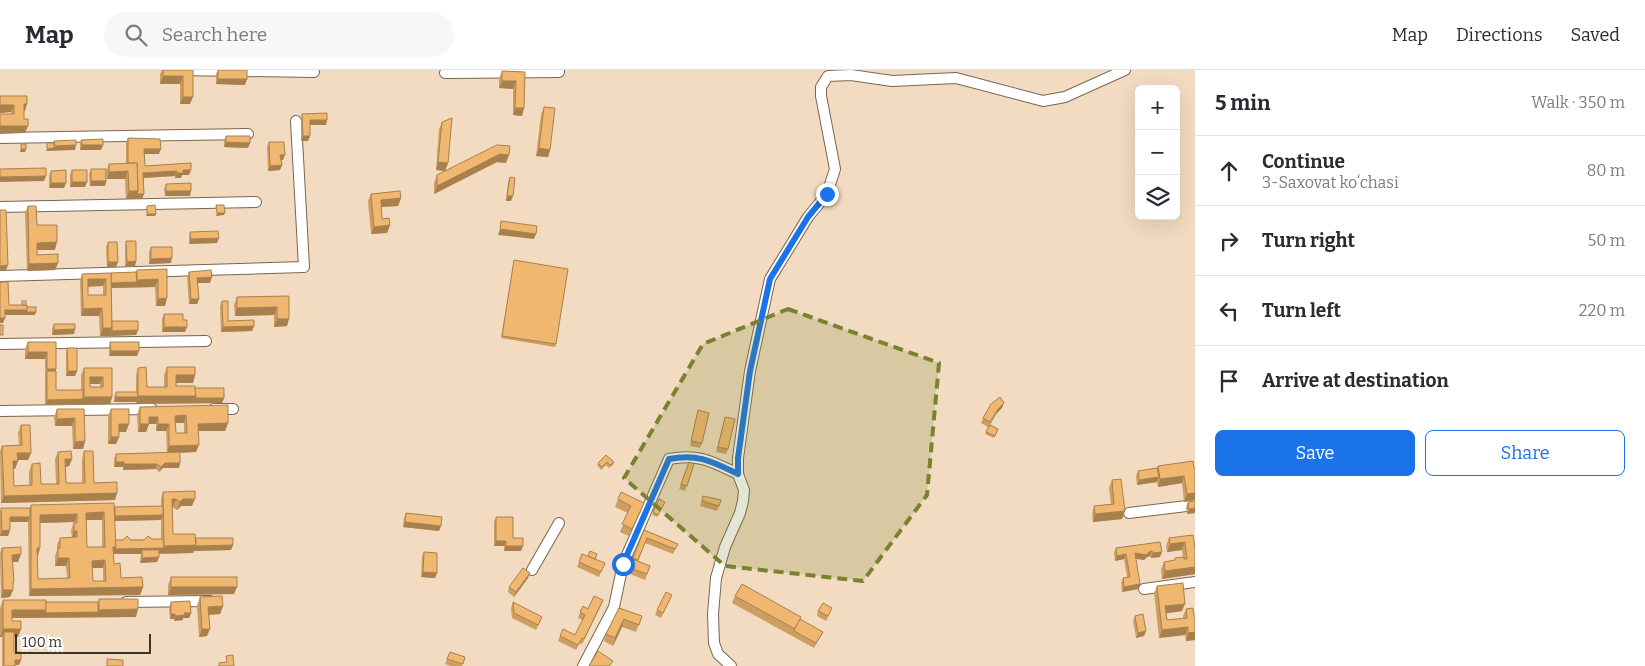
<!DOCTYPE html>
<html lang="en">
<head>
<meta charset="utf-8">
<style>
	:root { --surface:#fff; --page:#f7f7f7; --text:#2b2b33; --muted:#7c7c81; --line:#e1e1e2; --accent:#1a73e8 }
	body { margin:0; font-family:Bitter,serif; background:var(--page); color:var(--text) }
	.controls { position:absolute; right:15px; top:15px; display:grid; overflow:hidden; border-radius:8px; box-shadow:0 5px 20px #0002 }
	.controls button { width:45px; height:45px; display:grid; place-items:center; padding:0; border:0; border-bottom:1px solid var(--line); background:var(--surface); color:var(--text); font:25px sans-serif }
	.scale { position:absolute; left:15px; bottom:12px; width:136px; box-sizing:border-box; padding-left:5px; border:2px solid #3c3329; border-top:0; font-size:14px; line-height:18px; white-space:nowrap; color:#3c3329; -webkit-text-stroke:4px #fff; paint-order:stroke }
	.stop { position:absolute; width:15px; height:15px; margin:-11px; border:4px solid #1a73e8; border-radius:50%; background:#fff }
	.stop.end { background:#1a73e8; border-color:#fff; box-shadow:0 1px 5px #0008 }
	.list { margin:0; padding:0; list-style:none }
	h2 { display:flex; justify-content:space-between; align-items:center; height:65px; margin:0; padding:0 20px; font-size:21px }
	h2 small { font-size:16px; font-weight:400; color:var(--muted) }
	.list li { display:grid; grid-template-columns:32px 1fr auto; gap:15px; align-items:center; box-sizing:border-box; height:70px; padding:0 20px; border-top:1px solid var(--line) }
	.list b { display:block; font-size:19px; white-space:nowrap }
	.list p { margin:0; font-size:16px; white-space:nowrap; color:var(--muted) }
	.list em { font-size:16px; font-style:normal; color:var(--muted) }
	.actions { display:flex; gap:10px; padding:15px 20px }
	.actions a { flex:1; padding:11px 0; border:1px solid var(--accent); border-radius:8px; text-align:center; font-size:18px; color:var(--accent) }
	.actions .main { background:var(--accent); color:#fff }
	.icon { flex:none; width:28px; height:28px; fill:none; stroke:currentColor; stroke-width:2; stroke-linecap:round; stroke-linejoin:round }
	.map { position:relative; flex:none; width:1195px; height:596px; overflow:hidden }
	header { display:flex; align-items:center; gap:30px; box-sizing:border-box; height:70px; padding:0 25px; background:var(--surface); border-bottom:1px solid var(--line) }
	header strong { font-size:24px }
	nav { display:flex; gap:28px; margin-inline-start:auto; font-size:18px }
	.search { width:350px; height:45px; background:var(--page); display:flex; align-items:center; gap:12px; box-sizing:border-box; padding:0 18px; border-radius:28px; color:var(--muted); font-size:19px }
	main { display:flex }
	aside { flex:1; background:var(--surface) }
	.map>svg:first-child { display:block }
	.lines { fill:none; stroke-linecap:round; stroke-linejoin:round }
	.street-casing { stroke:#7a664f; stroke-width:12 }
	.street { stroke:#fff; stroke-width:10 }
	.wall { fill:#ce9d60; fill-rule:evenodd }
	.shaded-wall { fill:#a8804e }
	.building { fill:#f0b770; stroke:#a8804e; fill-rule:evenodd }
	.route { stroke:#1a73e8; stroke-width:6 }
	.marked { fill:#78832f; fill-opacity:0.2; stroke:#78832f; stroke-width:4; stroke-dasharray:10 6; stroke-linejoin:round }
</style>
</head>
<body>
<header>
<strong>Map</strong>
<div class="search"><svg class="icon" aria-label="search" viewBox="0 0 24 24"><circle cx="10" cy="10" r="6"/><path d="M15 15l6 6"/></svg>Search here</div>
<nav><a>Map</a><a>Directions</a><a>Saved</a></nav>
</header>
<main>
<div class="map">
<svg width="1195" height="596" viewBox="0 0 1195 596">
	<rect width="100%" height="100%" fill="#f2dbc1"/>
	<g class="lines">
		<defs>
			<g id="street">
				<path d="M 177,0 L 314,2"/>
				<path d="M 445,3 L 559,2 L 559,0"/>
				<path d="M 0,68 L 248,64"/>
				<path d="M 0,137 L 256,132"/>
				<path d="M 0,206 L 304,197 L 296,51"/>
				<path d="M 0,274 L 206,271"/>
				<path d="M 214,339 L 233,339"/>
				<path d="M 0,341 L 152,339"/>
				<path d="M 1129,443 L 1195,435"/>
				<path d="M 532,500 L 559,453"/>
				<path d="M 1144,519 L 1195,512"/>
				<path d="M 126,532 L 210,531"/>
				<path d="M 583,596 L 614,537 L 623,494 L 669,389 C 698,383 713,392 738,404"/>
				<path d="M 731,596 L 718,584 L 714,573 L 713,544 L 716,508 L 725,477 L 740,443 L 743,431 L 744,420 L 738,404 L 738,388 L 750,301 L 770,209 L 808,147 L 827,124 L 835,99 L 821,26 L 821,17 L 828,6 L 851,5 L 892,11 L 956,8 L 1043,31 L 1065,27 L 1125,0"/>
			</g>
		</defs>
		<use href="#street" class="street-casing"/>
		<use href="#street" class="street"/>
	</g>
	<g class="wall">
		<path d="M 162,0 L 193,0 L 190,34 L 180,34 L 180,14 L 160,14 L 160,4 Z"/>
		<path d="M 218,0 L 245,15 L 216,14 L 216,4 Z"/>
		<path d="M 502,1 L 525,2 L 524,38 L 522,46 L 513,45 L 513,19 L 499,18 L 499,9 Z"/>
		<path d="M 0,26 L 25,41 L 24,41 L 24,49 L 28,56 L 25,63 L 11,44 L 11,42 L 0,43 Z"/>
		<path d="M 544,37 L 550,80 L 548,87 L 536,86 L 541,45 Z"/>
		<path d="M 302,44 L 327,50 L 326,55 L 310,55 L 310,66 L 308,71 L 301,71 L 301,49 Z"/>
		<path d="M 442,52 L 448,93 L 445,101 L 436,100 L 439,59 Z"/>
		<path d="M 226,66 L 248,78 L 224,77 L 224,71 Z"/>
		<path d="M 128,68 L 159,84 L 144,84 L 145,96 L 191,93 L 189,105 L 182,105 L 181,108 L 175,108 L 175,106 L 143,108 L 144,124 L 142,129 L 126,129 L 125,109 L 107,109 L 106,102 L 109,94 L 126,94 L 126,73 Z"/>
		<path d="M 81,70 L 103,75 L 101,80 L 80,80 L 80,75 Z"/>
		<path d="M 269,72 L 283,90 L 281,90 L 282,95 L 280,100 L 268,101 L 267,77 Z"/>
		<path d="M 497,75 L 506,93 L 497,92 L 434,124 L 434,113 L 437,105 Z"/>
		<path d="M 91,99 L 106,111 L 105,116 L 90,116 L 89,104 Z"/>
		<path d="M 72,100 L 85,117 L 70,117 L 70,105 Z"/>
		<path d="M 51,101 L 66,113 L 64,118 L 49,118 L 49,106 Z"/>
		<path d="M 510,107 L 511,131 L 506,131 L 508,112 Z"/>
		<path d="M 166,114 L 190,126 L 165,126 L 164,119 Z"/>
		<path d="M 371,124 L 401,128 L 398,136 L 381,137 L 382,149 L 390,155 L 387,163 L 371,164 L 368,131 Z"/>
		<path d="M 28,136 L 37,155 L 55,180 L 37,180 L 37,185 L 58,193 L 55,200 L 27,201 L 25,143 Z"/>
		<path d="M 190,162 L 217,173 L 189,174 L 189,167 Z"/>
		<path d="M 126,171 L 136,191 L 135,196 L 125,197 L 125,176 Z"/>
		<path d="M 108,172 L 116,197 L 107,197 L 106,177 Z"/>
		<path d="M 151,177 L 171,193 L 149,194 L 149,182 Z"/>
		<path d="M 514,190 L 556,274 L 555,277 L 501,268 Z"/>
		<path d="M 167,199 L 165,236 L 156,236 L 155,217 L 111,218 L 112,251 L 138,260 L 136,265 L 100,266 L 99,246 L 81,246 L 80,211 L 82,204 L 136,202 L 137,200 ZM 88,216 L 103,216 L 103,225 L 88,225 Z"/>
		<path d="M 189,202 L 210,213 L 198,213 L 199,229 L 197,234 L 189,234 L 187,207 Z"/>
		<path d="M 289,226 L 287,256 L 274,257 L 274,245 L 235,246 L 234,235 L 237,227 Z"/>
		<path d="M 222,231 L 228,251 L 254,256 L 252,261 L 221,262 L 220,236 Z"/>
		<path d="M 164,244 L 185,262 L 162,262 L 162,249 Z"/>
		<path d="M 54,254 L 75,259 L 74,264 L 52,265 L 52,259 Z"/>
		<path d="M 28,272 L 56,272 L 56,320 L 81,320 L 81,305 L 84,298 L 112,298 L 112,327 L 110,334 L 45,335 L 45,289 L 25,289 L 25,279 ZM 90,314 L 100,314 L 100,317 L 90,317 Z"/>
		<path d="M 110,272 L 137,286 L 109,286 L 109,277 Z"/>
		<path d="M 67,278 L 77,301 L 75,306 L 66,306 L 66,283 Z"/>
		<path d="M 167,297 L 195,305 L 193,313 L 176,313 L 176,316 L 195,318 L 224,328 L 222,333 L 136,334 L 136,332 L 114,332 L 114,327 L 116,322 L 136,322 L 136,305 L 138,298 L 147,317 L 164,317 L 164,305 Z"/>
		<path d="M 140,337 L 228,353 L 225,361 L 199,361 L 196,382 L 180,383 L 180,393 L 179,398 L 163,398 L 159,402 L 156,399 L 123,400 L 123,397 L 114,397 L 114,389 L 116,384 L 167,383 L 166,361 L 156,361 L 156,354 L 149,354 L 146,362 L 138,362 L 137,344 ZM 175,353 L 184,353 L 184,363 L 176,363 Z"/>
		<path d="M 1002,338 L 996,344 L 990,355 L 998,359 L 994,368 L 985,364 L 988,357 L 981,353 L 983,348 Z"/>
		<path d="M 57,339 L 84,339 L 85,371 L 83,379 L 73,379 L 72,356 L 55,356 L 54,347 Z"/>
		<path d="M 111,339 L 126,362 L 119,362 L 119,367 L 116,374 L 108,374 L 108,346 Z"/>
		<path d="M 698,340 L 702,373 L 700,378 L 690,376 Z"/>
		<path d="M 725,347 L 728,379 L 726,384 L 716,382 Z"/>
		<path d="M 21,355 L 31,383 L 28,390 L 18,390 L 15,399 L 13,399 L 14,416 L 29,416 L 29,401 L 32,394 L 41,414 L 56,414 L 55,389 L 58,382 L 72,389 L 69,396 L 66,397 L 66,413 L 82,413 L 82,389 L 84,381 L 94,413 L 117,423 L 115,430 L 1,433 L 0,381 L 2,376 L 19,375 L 18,363 Z"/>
		<path d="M 614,392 L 613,395 L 609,398 L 606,395 L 601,400 L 597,395 L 598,393 Z"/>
		<path d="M 689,392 L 694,394 L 685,421 L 679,419 Z"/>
		<path d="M 1158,396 L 1195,398 L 1195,430 L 1184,432 L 1182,413 L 1158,417 L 1157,412 L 1137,415 L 1136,406 L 1138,401 L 1157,398 Z"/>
		<path d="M 1112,410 L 1125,441 L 1122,449 L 1093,452 L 1092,444 L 1094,436 L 1111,434 L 1109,418 Z"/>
		<path d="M 163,422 L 192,436 L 181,436 L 177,440 L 172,437 L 173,464 L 233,475 L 231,480 L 194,481 L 193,483 L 159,484 L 159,487 L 157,492 L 140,493 L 141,484 L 113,484 L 114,494 L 121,508 L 143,517 L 140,525 L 29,526 L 28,452 L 10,452 L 10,460 L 8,466 L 0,466 L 0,442 L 1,438 L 30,438 L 31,435 L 115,437 L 161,436 L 161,429 ZM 86,450 L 102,450 L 102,477 L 87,477 ZM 161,450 L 161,469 L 115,470 L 115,451 ZM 74,452 L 71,460 L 72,468 L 60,468 L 57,475 L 57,480 L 55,486 L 55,496 L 66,496 L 67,508 L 38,509 L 37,486 L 40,478 L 40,453 ZM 92,498 L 103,498 L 103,511 L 93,511 Z"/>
		<path d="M 703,426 L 719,436 L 717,441 L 700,436 Z"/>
		<path d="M 618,429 L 641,441 L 629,466 L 620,462 L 628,443 L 615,437 Z"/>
		<path d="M 659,429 L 665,432 L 657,447 L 652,445 Z"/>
		<path d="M 1195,431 L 1195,443 L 1187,444 L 1186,437 L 1188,432 Z"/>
		<path d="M 406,443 L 441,456 L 439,461 L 403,457 L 404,448 Z"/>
		<path d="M 496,447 L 513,468 L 521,481 L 504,481 L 504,476 L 494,476 L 494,452 Z"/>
		<path d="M 644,460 L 678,474 L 673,484 L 645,473 L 638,491 L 650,496 L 645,510 L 625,502 L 630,488 L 632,489 Z"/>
		<path d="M 1193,465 L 1195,479 L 1195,504 L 1162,509 L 1161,499 L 1164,492 L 1174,491 L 1175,488 L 1183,487 L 1182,480 L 1167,482 L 1166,476 L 1169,468 Z"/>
		<path d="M 1160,472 L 1160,487 L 1151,488 L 1150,486 L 1147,487 L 1144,490 L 1136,489 L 1138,519 L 1122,522 L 1121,513 L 1123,508 L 1127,507 L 1124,489 L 1115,491 L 1114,483 L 1116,478 Z"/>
		<path d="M 2,478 L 21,484 L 18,492 L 12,492 L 13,520 L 10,527 L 1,528 L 0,483 Z"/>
		<path d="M 424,482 L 437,503 L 435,508 L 421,507 L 422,487 Z"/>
		<path d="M 582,484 L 605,493 L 599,507 L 577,497 Z"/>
		<path d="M 171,507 L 234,524 L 168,525 L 168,515 Z"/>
		<path d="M 528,508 L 514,527 L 508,522 L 509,517 Z"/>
		<path d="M 1157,516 L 1182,541 L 1166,543 L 1167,550 L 1183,548 L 1183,546 L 1186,539 L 1194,546 L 1195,546 L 1195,570 L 1186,571 L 1185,565 L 1159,568 L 1154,523 Z"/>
		<path d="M 735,526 L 823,562 L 814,578 L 732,533 Z"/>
		<path d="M 200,527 L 223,536 L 220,544 L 209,545 L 207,566 L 199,567 L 197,535 Z"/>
		<path d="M 99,529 L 136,547 L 12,548 L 12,551 L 21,559 L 18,567 L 14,567 L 14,582 L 21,590 L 19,595 L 15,595 L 15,596 L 2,596 L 2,567 L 0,567 L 0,538 L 3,530 L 46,532 L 98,532 Z"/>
		<path d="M 670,530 L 661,548 L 655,545 L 657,540 Z"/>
		<path d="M 171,532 L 191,543 L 189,548 L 183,548 L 183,550 L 174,551 L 174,549 L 170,549 L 169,537 Z"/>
		<path d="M 513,532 L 540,552 L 536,560 L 512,548 L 511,538 Z"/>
		<path d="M 601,535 L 582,574 L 580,573 L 576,580 L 558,571 L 560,566 L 575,565 L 583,550 L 578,548 L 580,542 L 588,539 Z"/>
		<path d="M 619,538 L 642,546 L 636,562 L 622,557 L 613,576 L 604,571 L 606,564 Z"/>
		<path d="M 818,541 L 830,543 L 826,551 L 817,546 Z"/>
		<path d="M 1135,546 L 1146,561 L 1144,566 L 1136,568 L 1133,551 Z"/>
		<path d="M 450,582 L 465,587 L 462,596 L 451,596 L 445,594 Z"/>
	</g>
	<g class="shaded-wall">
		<path d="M 163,6 L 183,6 L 180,14 L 160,14 Z"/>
		<path d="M 218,9 L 247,9 L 245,15 L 216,14 Z"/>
		<path d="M 502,11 L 516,11 L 513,19 L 499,18 Z"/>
		<path d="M 183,27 L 193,27 L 190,34 L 180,34 Z"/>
		<path d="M 24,34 L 27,34 L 25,41 L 21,41 Z"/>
		<path d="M 0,35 L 14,35 L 11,42 L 0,43 Z"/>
		<path d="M 515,38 L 524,38 L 522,46 L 513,45 Z"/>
		<path d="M 310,50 L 327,50 L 326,55 L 308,55 Z"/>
		<path d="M 0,56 L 28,56 L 25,63 L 0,64 Z"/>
		<path d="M 303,66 L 310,66 L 308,71 L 301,71 Z"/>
		<path d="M 226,72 L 250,73 L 248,78 L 224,77 Z"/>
		<path d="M 76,75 L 75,80 L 46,81 L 47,79 L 54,78 L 55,76 Z"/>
		<path d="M 82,75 L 103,75 L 101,80 L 80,80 Z"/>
		<path d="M 539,78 L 550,80 L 548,87 L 536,86 Z"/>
		<path d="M 21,79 L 26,79 L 25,82 L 20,82 Z"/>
		<path d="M 144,79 L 161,79 L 159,84 L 142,84 Z"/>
		<path d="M 500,84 L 509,85 L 506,93 L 497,92 L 434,124 L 437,116 Z"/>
		<path d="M 280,85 L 285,85 L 283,90 L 278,90 Z"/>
		<path d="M 438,92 L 448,93 L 445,101 L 436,100 Z"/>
		<path d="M 282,95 L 280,100 L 268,101 L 270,96 Z"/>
		<path d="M 183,100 L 191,100 L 189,105 L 182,105 L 181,108 L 175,108 L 177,103 Z"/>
		<path d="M 128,101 L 125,109 L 107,109 L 109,102 Z"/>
		<path d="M 177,101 L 175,106 L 141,108 L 143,103 Z"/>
		<path d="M 46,106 L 44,111 L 0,112 L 0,107 Z"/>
		<path d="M 91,111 L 106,111 L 105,116 L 90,116 Z"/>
		<path d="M 72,112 L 87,112 L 85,117 L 70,117 Z"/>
		<path d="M 51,113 L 66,113 L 64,118 L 49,118 Z"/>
		<path d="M 129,121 L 138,121 L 144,124 L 142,129 L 126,129 Z"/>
		<path d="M 166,121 L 191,121 L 190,126 L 165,126 Z"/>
		<path d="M 507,126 L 513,126 L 511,131 L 506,131 Z"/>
		<path d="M 401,128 L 398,136 L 378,137 L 381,130 Z"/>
		<path d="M 217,143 L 225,143 L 224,145 L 216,146 Z"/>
		<path d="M 147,144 L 156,144 L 155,146 L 146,146 Z"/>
		<path d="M 390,155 L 387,163 L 371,164 L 374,157 Z"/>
		<path d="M 500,159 L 536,164 L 534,169 L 498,165 Z"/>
		<path d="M 219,168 L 217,173 L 189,174 L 191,169 Z"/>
		<path d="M 57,172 L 55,180 L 34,180 L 37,173 Z"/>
		<path d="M 172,188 L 171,193 L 149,194 L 151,189 Z"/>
		<path d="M 136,191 L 135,196 L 125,197 L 127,192 Z"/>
		<path d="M 108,192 L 118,192 L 116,197 L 107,197 Z"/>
		<path d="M 58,193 L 55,200 L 27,201 L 29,194 Z"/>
		<path d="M 8,195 L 6,200 L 0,201 L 0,196 Z"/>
		<path d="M 212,207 L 210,213 L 196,213 L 197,208 Z"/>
		<path d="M 88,209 L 106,209 L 103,216 L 85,217 Z"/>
		<path d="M 158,209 L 155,217 L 108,218 L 110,213 L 137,212 L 137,210 Z"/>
		<path d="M 167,228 L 165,236 L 156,236 L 158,229 Z"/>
		<path d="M 191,229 L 199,229 L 197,234 L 189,234 Z"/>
		<path d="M 277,237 L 274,245 L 235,246 L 237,238 Z"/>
		<path d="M 102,238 L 99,246 L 81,246 L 83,239 Z"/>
		<path d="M 5,240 L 28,240 L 36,242 L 35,245 L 3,245 Z"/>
		<path d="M 0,248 L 5,248 L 3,253 L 0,253 Z"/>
		<path d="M 277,249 L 289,249 L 287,256 L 274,257 Z"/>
		<path d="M 254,256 L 252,261 L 221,262 L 223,257 Z"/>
		<path d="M 164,257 L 187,257 L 185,262 L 162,262 Z"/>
		<path d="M 103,258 L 112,258 L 110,266 L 100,266 Z"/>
		<path d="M 75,259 L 74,264 L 52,265 L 54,260 Z"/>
		<path d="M 138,260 L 136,265 L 110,266 L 112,261 Z"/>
		<path d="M 111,281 L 139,281 L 137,286 L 109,286 Z"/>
		<path d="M 28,282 L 47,282 L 45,289 L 25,289 Z"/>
		<path d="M 47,299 L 56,299 L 54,306 L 47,301 Z"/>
		<path d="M 68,301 L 77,301 L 75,306 L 66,306 Z"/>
		<path d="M 176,305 L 195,305 L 193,313 L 173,313 Z"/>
		<path d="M 90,307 L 103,307 L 100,314 L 87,314 Z"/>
		<path d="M 138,326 L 196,326 L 224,328 L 222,333 L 136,334 Z"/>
		<path d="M 84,327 L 112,327 L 110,334 L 81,334 Z"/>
		<path d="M 116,327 L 138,327 L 136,332 L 114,332 Z"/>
		<path d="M 83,329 L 81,334 L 45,335 L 47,330 Z"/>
		<path d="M 1004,333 L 1002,338 L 996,344 L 989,357 L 998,339 Z"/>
		<path d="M 186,345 L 184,353 L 173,353 L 175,346 Z"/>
		<path d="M 149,347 L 158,347 L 156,354 L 149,354 L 146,362 L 138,362 L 140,354 Z"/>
		<path d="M 75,348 L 72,356 L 55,356 L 57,349 Z"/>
		<path d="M 228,353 L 225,361 L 196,361 L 198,354 Z"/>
		<path d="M 119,354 L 129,354 L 126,362 L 116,362 Z"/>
		<path d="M 158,354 L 169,354 L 166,361 L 156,361 Z"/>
		<path d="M 111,367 L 119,367 L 116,374 L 108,374 Z"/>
		<path d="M 85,371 L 83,379 L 73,379 L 75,372 Z"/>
		<path d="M 199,375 L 196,382 L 167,383 L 169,376 Z"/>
		<path d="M 17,383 L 31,383 L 28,390 L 15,390 Z"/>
		<path d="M 65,389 L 72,389 L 69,396 L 63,397 Z"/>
		<path d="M 13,391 L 18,391 L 15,399 L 10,399 Z"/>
		<path d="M 116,392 L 124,392 L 123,397 L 114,397 Z"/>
		<path d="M 165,393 L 180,393 L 179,398 L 163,398 L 159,402 L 161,397 Z"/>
		<path d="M 124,394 L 157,394 L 156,399 L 123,400 Z"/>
		<path d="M 1184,406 L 1182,413 L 1158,417 L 1160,409 Z"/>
		<path d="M 1159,407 L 1157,412 L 1137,415 L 1139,410 Z"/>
		<path d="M 117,423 L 115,430 L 1,433 L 4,426 Z"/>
		<path d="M 1195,423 L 1195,430 L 1184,432 L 1187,424 Z"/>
		<path d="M 172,429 L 176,429 L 173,437 L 169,437 Z"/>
		<path d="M 183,429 L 195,429 L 192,436 L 181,436 L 177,440 L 180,432 Z"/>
		<path d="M 644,433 L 641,441 L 629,466 L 632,459 Z"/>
		<path d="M 1195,438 L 1195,443 L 1187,444 L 1189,439 Z"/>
		<path d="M 1125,441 L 1122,449 L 1093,452 L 1095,444 Z"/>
		<path d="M 104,442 L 102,450 L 83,450 L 86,443 Z"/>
		<path d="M 77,444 L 74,452 L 37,453 L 40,445 Z"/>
		<path d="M 163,445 L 161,450 L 112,451 L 114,446 Z"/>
		<path d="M 10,447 L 30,447 L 28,452 L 8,452 Z"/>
		<path d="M 405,452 L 441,456 L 439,461 L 403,457 Z"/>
		<path d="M 10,460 L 8,466 L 0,466 L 2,461 Z"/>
		<path d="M 74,461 L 77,461 L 74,469 L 72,469 Z"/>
		<path d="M 496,471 L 506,471 L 504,476 L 494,476 Z"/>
		<path d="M 1185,472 L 1182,480 L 1167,482 L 1170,474 Z"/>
		<path d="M 233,475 L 231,480 L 194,481 L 193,483 L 142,484 L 142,480 L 141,484 L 110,484 L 113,477 L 164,478 L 164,476 Z"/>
		<path d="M 506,476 L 523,476 L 521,481 L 504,481 Z"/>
		<path d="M 37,478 L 40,478 L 38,486 L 34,486 Z"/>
		<path d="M 1152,481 L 1150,486 L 1147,487 L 1144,490 L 1133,488 L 1135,483 Z"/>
		<path d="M 1162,482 L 1160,487 L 1151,488 L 1153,483 Z"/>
		<path d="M 21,484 L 18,492 L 9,492 L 12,485 Z"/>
		<path d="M 1126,484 L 1124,489 L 1115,491 L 1117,486 Z"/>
		<path d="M 159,487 L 157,492 L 140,493 L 142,488 Z"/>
		<path d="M 58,488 L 69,488 L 66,496 L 55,496 Z"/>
		<path d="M 105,490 L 103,498 L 89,498 L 92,491 Z"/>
		<path d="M 1195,497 L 1195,504 L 1162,509 L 1165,501 Z"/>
		<path d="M 423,502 L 437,503 L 435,508 L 421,507 Z"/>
		<path d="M 530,503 L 528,508 L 514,527 L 516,522 Z"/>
		<path d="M 1140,514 L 1138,519 L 1122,522 L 1124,517 Z"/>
		<path d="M 143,517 L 140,525 L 29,526 L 31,519 Z"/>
		<path d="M 171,517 L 237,517 L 234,524 L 168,525 Z"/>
		<path d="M 3,520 L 13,520 L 10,527 L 1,528 Z"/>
		<path d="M 603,530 L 601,535 L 582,574 L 584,569 Z"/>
		<path d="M 1185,534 L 1182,541 L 1162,544 L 1165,536 Z"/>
		<path d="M 223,536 L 220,544 L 206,545 L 208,537 Z"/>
		<path d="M 138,539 L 136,547 L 9,548 L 12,540 L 46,540 L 98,542 L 99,540 Z"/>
		<path d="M 184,543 L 191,543 L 189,548 L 183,548 L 183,550 L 174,551 L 175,546 Z"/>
		<path d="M 171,544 L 175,544 L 174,549 L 170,549 Z"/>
		<path d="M 624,549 L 622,557 L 613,576 L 615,568 Z"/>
		<path d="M 1188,557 L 1185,565 L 1159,568 L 1162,560 Z"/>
		<path d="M 3,559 L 21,559 L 18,567 L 4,567 L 4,562 L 2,567 L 0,567 Z"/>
		<path d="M 202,559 L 210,559 L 207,566 L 199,567 Z"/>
		<path d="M 1146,561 L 1144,566 L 1136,568 L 1138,563 Z"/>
		<path d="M 1195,562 L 1195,570 L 1186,571 L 1188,563 Z"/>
		<path d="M 15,590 L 21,590 L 19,595 L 13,595 Z"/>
	</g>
	<g class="building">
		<path d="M 163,0 L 193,0 L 193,27 L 183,27 L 183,6 L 163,6 Z"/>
		<rect x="218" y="0" width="29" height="9"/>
		<path d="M 502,1 L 525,2 L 524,38 L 515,38 L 516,11 L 502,11 Z"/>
		<path d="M 0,26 L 27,26 L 27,34 L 24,34 L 24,49 L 28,49 L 28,56 L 0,56 L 0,44 L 14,44 L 14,35 L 0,35 Z"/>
		<path d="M 544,37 L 555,38 L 550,80 L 539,78 Z"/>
		<path d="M 327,43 L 327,50 L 310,50 L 310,66 L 303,66 L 302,44 Z"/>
		<path d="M 452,48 L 448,93 L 438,92 L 442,52 Z"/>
		<path d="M 226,66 L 250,66 L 250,73 L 226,72 Z"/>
		<path d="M 128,68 L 160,69 L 161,79 L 144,79 L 145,96 L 191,93 L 191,100 L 183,100 L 183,103 L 177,103 L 177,101 L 143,103 L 144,124 L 137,124 L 138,121 L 137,93 L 128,93 Z"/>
		<path d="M 103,69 L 103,75 L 82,75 L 81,70 Z"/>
		<path d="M 76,70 L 76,75 L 55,76 L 54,71 Z"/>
		<path d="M 269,72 L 284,72 L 285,85 L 280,85 L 282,95 L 270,96 Z"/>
		<path d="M 47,73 L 54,73 L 54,78 L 47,79 Z"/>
		<rect x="21" y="74" width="5" height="5"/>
		<path d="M 497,75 L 510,76 L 509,85 L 500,84 L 437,116 L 437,105 Z"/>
		<path d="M 137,93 L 138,121 L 129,121 L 128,101 L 109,102 L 109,94 Z"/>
		<path d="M 46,98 L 46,106 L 0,107 L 0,99 Z"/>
		<rect x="91" y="99" width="15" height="12"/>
		<path d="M 66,100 L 66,113 L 51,113 L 51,101 Z"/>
		<rect x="72" y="100" width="15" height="12"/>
		<path d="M 510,107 L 515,108 L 513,126 L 507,126 Z"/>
		<path d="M 191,113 L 191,121 L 166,121 L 166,114 Z"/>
		<path d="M 400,121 L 401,128 L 381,130 L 382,149 L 389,148 L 390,155 L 374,157 L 371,124 Z"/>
		<path d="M 155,135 L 156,144 L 147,144 L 147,136 Z"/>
		<path d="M 216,135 L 224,135 L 225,143 L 217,143 Z"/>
		<path d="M 28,136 L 36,136 L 37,155 L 57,155 L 57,172 L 37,173 L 37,185 L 58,184 L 58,193 L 29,194 Z"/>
		<path d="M 0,140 L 6,140 L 8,195 L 0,196 Z"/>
		<path d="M 501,151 L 537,156 L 536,164 L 500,159 Z"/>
		<path d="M 218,161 L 219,168 L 191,169 L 190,162 Z"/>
		<path d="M 126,171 L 136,171 L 136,191 L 127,192 Z"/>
		<path d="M 108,172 L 117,172 L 118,192 L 108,192 Z"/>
		<path d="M 151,177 L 172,177 L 172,188 L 151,189 Z"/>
		<path d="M 514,190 L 568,199 L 556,274 L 502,266 Z"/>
		<path d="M 167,199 L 167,228 L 158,229 L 158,209 L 137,210 L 137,200 Z"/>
		<path d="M 211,200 L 212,207 L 197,208 L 199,229 L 191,229 L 189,202 Z"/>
		<path d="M 136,202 L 137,212 L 111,213 L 111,203 Z"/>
		<path d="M 111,203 L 112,258 L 103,258 L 102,238 L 83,239 L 82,204 ZM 88,209 L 106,209 L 106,225 L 88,225 Z"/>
		<path d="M 0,212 L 8,212 L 9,235 L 27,235 L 28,240 L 5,240 L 5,248 L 0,248 Z"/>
		<path d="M 289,226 L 289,249 L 277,249 L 277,237 L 237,238 L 237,227 Z"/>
		<rect x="22" y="231" width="4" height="4"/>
		<path d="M 222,231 L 228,231 L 228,251 L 254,250 L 254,256 L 223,257 Z"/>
		<rect x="27" y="237" width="9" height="5"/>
		<path d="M 164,244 L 183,244 L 183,250 L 187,250 L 187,257 L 164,257 Z"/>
		<path d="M 112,251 L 138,251 L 138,260 L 112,261 Z"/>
		<path d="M 54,254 L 75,254 L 75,259 L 54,260 Z"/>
		<rect x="0" y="255" width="3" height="10"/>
		<path d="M 28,272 L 56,272 L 56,299 L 47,299 L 47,282 L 28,282 Z"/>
		<path d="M 110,272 L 139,272 L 139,281 L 111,281 Z"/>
		<path d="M 67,278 L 77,278 L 77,301 L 68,301 Z"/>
		<path d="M 146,297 L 147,317 L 167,317 L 167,297 L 195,297 L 195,305 L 176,305 L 176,316 L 195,316 L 196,326 L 138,326 L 138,298 Z"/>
		<path d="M 84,298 L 112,298 L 112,327 L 84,327 ZM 90,307 L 103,307 L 103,317 L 90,317 Z"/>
		<path d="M 47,301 L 56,301 L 56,320 L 83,320 L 83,329 L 47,330 Z"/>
		<path d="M 195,318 L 224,318 L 224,328 L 195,328 L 196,326 Z"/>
		<path d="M 116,322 L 137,322 L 138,327 L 116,327 Z"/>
		<path d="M 1000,327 L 1004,333 L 998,339 L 990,352 L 983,348 L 991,334 Z"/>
		<path d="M 228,335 L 228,353 L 198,354 L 199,375 L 169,376 L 169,354 L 158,354 L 158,347 L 149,347 L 149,354 L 140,354 L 140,337 ZM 186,345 L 187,363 L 176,363 L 175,346 Z"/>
		<path d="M 57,339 L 84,339 L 85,371 L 75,372 L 75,348 L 57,349 Z"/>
		<path d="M 111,339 L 129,339 L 129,354 L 119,354 L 119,367 L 111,367 Z"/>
		<path d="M 698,340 L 709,343 L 702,373 L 691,371 Z"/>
		<path d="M 725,347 L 735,349 L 728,379 L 718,377 Z"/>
		<path d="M 21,355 L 30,355 L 31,383 L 17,383 L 18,391 L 13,391 L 14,416 L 32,415 L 32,394 L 40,393 L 41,414 L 59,414 L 58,382 L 71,381 L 72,389 L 65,389 L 66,413 L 85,413 L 84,381 L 93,381 L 94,413 L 117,412 L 117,423 L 4,426 L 2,376 L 22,375 Z"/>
		<path d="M 990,355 L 998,359 L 995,366 L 986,362 Z"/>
		<path d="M 180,382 L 180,393 L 165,393 L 161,397 L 157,394 L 124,394 L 124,392 L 116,392 L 116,384 Z"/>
		<path d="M 606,385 L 614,392 L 610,395 L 607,392 L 602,397 L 598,393 Z"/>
		<path d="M 1193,391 L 1194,398 L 1195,398 L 1195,423 L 1187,424 L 1184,406 L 1160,409 L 1158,396 Z"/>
		<path d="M 689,392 L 694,394 L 687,416 L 681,414 Z"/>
		<path d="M 1157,398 L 1159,407 L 1139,410 L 1138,401 Z"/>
		<path d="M 1121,409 L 1125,441 L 1095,444 L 1094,436 L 1114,434 L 1112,410 Z"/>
		<path d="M 195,421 L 195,429 L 183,429 L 180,432 L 176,429 L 172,429 L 173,464 L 195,464 L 196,475 L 164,476 L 163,422 Z"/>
		<path d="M 621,422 L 644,433 L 632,459 L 622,454 L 631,436 L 618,429 Z"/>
		<path d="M 703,426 L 721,430 L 719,436 L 702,431 Z"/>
		<path d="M 659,429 L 665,432 L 658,445 L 653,442 Z"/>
		<path d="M 1195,431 L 1195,438 L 1189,439 L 1188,432 Z"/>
		<path d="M 114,433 L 116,477 L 113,477 L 114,494 L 120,493 L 121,508 L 142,507 L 143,517 L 31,519 L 31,435 ZM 104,442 L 105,477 L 87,477 L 86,443 ZM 77,444 L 77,453 L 74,453 L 74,461 L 77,461 L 77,467 L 60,468 L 60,478 L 58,478 L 58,488 L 69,488 L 70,508 L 38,509 L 37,478 L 40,478 L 40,445 ZM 105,490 L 106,511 L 93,511 L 92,491 Z"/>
		<path d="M 163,436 L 163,445 L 115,446 L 115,437 Z"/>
		<path d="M 1,438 L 30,438 L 30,447 L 10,447 L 10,460 L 2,461 Z"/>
		<path d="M 406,443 L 442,447 L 441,456 L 405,452 Z"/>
		<path d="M 496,447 L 513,447 L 513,468 L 523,468 L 523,476 L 506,476 L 506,471 L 496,471 Z"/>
		<path d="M 644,460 L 678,474 L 675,479 L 647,468 L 638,490 L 633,488 Z"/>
		<path d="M 1193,465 L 1195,479 L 1195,497 L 1165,501 L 1164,492 L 1175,490 L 1175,488 L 1184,487 L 1184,489 L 1187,489 L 1185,472 L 1170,474 L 1169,468 Z"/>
		<path d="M 127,466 L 131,470 L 144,470 L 148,466 L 152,469 L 163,469 L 164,478 L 115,479 L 116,477 L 115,470 L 123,470 Z"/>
		<path d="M 196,468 L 233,468 L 233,475 L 195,476 L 196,475 Z"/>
		<path d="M 1160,472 L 1162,482 L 1153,483 L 1152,481 L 1149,482 L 1146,485 L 1135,483 L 1140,514 L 1124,517 L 1123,508 L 1130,507 L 1126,484 L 1117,486 L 1116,478 Z"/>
		<path d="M 21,477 L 21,484 L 12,485 L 14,512 L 13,512 L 13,520 L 3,520 L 2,478 Z"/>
		<path d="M 142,480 L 159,480 L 159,487 L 142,488 Z"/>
		<path d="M 590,481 L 597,484 L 595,489 L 588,486 Z"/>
		<path d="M 424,482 L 437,483 L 437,503 L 423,502 Z"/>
		<path d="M 582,484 L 605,493 L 601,502 L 579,492 Z"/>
		<path d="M 630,488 L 650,496 L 647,504 L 627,497 Z"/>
		<path d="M 523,498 L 530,503 L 516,522 L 509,517 Z"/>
		<rect x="171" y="507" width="66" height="10"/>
		<path d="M 1183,513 L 1185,534 L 1165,536 L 1167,550 L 1187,548 L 1186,539 L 1193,538 L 1194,546 L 1195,546 L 1195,562 L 1188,563 L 1188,557 L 1162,560 L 1157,516 Z"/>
		<path d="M 742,514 L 801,547 L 795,559 L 735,526 Z"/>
		<path d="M 666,522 L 672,525 L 663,543 L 657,540 Z"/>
		<path d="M 222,526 L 223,536 L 208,537 L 210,559 L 202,559 L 200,527 Z"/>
		<path d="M 594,526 L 603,530 L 584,569 L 582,568 L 578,575 L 560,566 L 563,559 L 575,565 L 585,545 L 580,542 L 583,536 L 588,539 Z"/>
		<path d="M 99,529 L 138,529 L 138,539 L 99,540 Z"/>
		<path d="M 3,530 L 46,530 L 46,540 L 12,540 L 12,551 L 21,551 L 21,559 L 3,559 Z"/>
		<path d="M 190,531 L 191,543 L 184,543 L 185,545 L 175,546 L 175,544 L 171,544 L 171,532 Z"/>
		<path d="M 46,532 L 98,532 L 98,542 L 45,543 L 46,540 Z"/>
		<path d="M 513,532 L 542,547 L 538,555 L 514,543 Z"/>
		<path d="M 823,533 L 832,538 L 828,546 L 818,541 Z"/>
		<path d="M 619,538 L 642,546 L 639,555 L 624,549 L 615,568 L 606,564 Z"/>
		<path d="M 1143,544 L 1146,561 L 1138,563 L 1135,546 Z"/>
		<path d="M 800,549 L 823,562 L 816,573 L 794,561 Z"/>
		<path d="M 4,562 L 14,562 L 14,582 L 21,582 L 21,590 L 15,590 L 15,596 L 4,596 Z"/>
		<path d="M 598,581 L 613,591 L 609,596 L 589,596 Z"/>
		<path d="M 450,582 L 465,587 L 463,594 L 447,589 Z"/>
		<path d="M 233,585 L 234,596 L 219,596 L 219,593 L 227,592 L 226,586 Z"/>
		<path d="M 107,589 L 123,590 L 123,596 L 107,596 Z"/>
	</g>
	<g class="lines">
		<path class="route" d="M 623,494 L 669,389 C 698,383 713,392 738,404 L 738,388 L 750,301 L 770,209 L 808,147 L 827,124"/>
	</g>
	<path class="marked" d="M 788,239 L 939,293 L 927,425 L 863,511 L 725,496 L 624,408 L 703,274 Z"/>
</svg>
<div class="controls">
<button>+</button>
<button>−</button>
<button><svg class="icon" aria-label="layers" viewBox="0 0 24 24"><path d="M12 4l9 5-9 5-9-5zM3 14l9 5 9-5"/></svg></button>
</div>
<div class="scale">100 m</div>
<div class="stop" style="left:623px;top:494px"></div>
<div class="stop end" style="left:827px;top:124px"></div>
</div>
<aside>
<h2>5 min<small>Walk · 350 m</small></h2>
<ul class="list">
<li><svg class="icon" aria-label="ahead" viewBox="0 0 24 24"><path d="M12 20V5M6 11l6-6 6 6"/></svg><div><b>Continue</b><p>3-Saxovat koʻchasi</p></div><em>80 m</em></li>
<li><svg class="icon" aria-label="right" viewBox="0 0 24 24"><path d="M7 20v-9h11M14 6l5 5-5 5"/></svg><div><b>Turn right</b></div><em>50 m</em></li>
<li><svg class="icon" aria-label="left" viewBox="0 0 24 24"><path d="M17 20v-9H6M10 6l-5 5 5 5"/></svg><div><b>Turn left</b></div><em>220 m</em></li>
<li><svg class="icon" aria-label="arrive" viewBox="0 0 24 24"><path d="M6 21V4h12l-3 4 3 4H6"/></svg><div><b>Arrive at destination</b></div></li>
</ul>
<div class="actions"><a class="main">Save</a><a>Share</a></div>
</aside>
</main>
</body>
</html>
